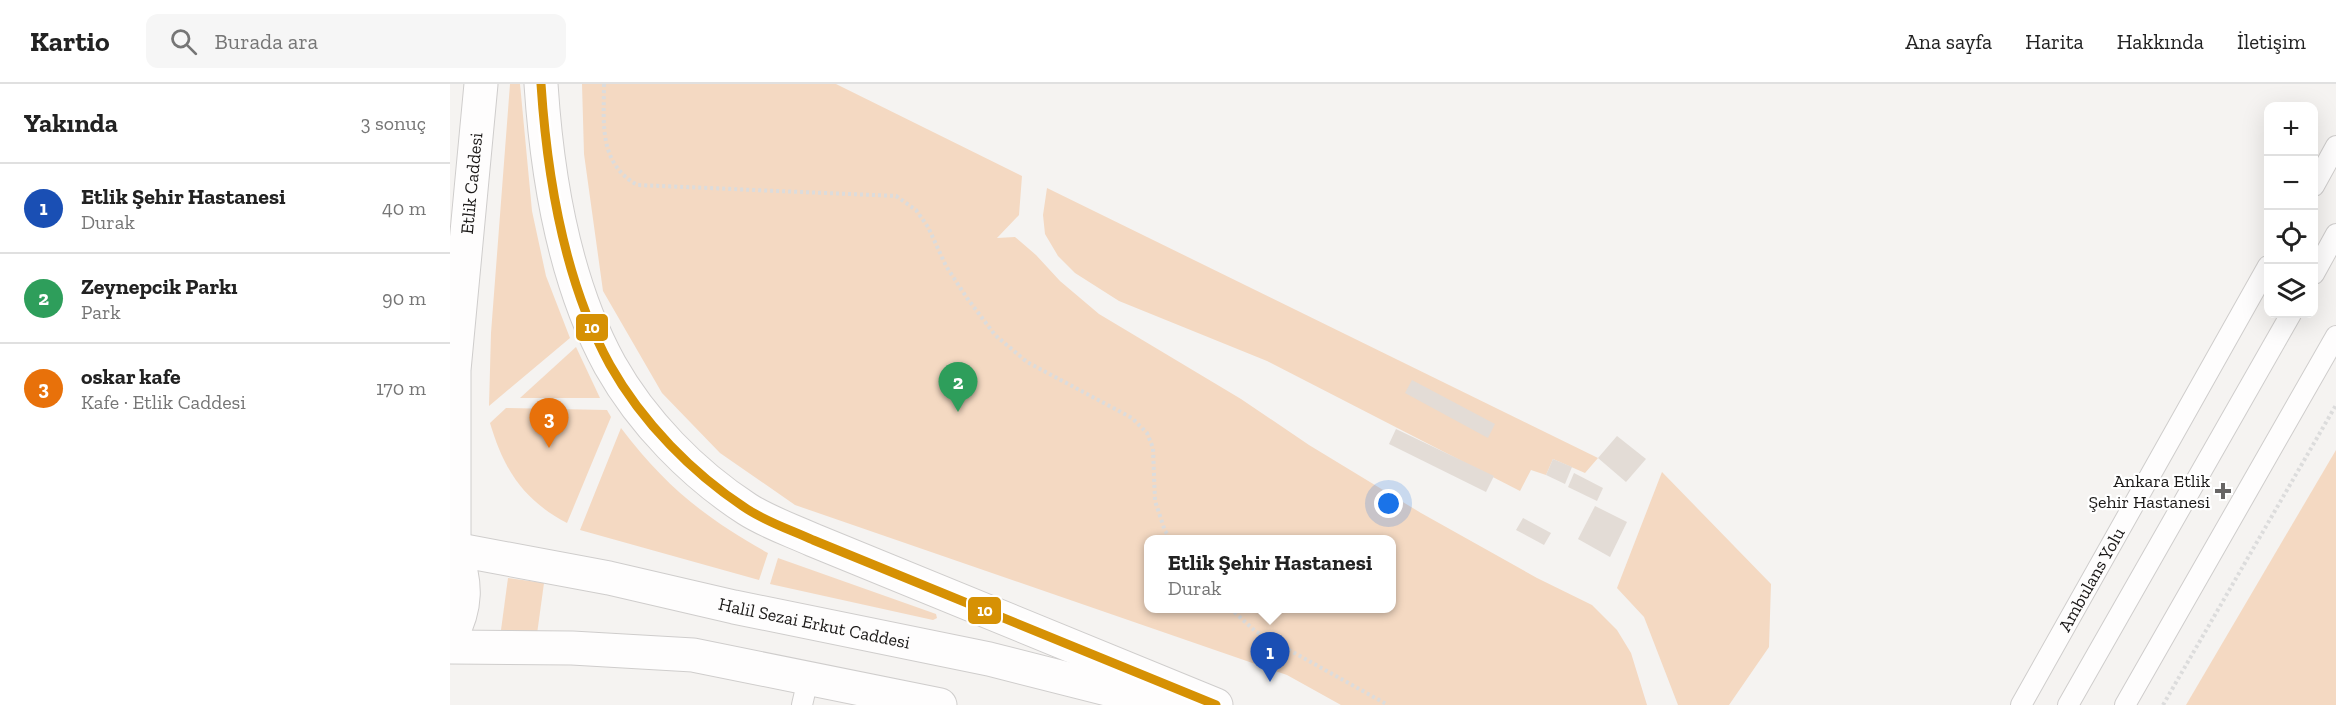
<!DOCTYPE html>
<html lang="tr">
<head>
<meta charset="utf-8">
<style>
	:root { --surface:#fff; --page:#f6f6f6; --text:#222; --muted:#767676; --line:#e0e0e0; --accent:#d93025 }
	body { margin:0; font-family:"Zilla Slab",serif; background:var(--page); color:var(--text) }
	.controls { position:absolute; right:18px; top:18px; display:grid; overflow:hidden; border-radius:12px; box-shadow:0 6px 24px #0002 }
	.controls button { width:54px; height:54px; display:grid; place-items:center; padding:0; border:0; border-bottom:2px solid var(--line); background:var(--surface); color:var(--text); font:30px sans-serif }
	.you { position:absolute; left:939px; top:420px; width:21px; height:21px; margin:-15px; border:4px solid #fff; border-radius:50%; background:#1a73e8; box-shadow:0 0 0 9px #1a73e833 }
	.badge { display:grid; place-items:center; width:39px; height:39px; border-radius:50%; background:var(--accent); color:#fff; font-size:20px; font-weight:700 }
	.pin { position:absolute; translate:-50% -50px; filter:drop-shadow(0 2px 3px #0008) }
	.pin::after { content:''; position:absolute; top:32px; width:21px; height:18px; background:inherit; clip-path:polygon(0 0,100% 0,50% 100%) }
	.popup { position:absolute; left:694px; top:451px; width:252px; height:78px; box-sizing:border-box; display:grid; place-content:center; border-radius:12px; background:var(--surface); filter:drop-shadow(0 2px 4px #0005); font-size:20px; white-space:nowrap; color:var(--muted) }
	.popup b { font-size:22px; color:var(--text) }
	.popup::after { content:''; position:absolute; left:50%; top:100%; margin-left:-12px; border:12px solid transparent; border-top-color:var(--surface) }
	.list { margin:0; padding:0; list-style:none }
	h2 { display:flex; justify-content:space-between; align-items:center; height:78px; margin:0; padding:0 24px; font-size:26px }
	h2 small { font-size:20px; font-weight:400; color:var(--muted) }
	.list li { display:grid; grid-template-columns:39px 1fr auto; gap:18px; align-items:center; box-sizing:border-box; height:90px; padding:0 24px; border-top:2px solid var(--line) }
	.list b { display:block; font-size:22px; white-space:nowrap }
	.list p { margin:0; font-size:20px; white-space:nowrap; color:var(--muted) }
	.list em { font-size:20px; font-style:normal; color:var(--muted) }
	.icon { flex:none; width:33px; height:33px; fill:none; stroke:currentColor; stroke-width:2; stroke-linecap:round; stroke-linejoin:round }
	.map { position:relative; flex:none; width:1886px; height:621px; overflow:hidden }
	header { display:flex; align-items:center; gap:36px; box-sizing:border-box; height:84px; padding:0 30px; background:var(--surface); border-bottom:2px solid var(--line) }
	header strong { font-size:28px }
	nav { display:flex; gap:33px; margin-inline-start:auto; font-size:21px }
	.search { width:420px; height:54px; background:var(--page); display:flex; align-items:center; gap:15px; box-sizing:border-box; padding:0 21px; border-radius:12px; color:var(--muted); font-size:22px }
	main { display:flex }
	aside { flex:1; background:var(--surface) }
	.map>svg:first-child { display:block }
	.green { fill:#f4d9c2; fill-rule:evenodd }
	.building { fill:#e3dcd6 }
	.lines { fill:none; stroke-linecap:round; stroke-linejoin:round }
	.service-casing { stroke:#cfcdcc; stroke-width:22 }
	.secondary-casing { stroke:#cfcdcc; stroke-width:35 }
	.primary-casing { stroke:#cfcdcc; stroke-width:35 }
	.path { stroke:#dcdcdc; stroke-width:4; stroke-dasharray:3 3; stroke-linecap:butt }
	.service { stroke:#fefdfd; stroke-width:20 }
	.secondary { stroke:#fefdfd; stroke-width:33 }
	.primary { stroke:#fefdfd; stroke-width:33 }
	.bus-1-casing { stroke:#fff; stroke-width:14 }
	.bus-1 { stroke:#d69104; stroke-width:9 }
	.poi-dot { fill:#676564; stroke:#fff; stroke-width:2 }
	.labels { text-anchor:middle; stroke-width:4.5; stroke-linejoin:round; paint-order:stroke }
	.street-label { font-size:18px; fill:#1b1918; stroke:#fff }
	.poi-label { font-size:18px; fill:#1b1918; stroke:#fff; text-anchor:end }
	.line-badge { stroke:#fff; stroke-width:2 }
	.badge-label { font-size:16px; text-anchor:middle; font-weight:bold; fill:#fff }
</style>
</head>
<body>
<header>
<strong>Kartio</strong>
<div class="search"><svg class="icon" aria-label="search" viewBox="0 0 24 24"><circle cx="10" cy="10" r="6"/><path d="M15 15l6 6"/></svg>Burada ara</div>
<nav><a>Ana sayfa</a><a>Harita</a><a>Hakkında</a><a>İletişim</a></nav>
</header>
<main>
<aside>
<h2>Yakında<small>3 sonuç</small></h2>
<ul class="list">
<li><span class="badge" style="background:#1a4fb4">1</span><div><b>Etlik Şehir Hastanesi</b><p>Durak</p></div><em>40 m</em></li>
<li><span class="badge" style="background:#2e9e5b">2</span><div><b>Zeynepcik Parkı</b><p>Park</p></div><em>90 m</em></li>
<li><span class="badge" style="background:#e8710a">3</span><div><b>oskar kafe</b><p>Kafe · Etlik Caddesi</p></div><em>170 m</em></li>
</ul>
</aside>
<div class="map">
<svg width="1886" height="621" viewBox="0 0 1886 621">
	<rect width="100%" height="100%" fill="#f5f3f1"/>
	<g class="green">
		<path d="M 60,0 L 70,0 L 82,127 L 96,192 L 120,254 L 39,322 L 41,249 Z"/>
		<path d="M 132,0 L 386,0 L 572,92 L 569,131 L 547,154 L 565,153 L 586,171 L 610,197 L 649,230 L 791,315 L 859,361 L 971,429 L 1087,494 L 1142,521 L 1167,546 L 1181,569 L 1197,621 L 891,621 L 837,591 L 345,421 L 270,369 L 212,309 L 153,207 L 134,70 ZM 698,456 L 942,456 L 942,524 L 698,524 Z"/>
		<path d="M 597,104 L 1148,374 L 1135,389 L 1103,375 L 1096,391 L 1081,386 L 1070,407 L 817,277 L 669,217 L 625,189 L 608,172 L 595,150 L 593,131 Z"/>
		<path d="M 126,263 L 150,314 L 70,314 Z"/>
		<path d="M 56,324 L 157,326 L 161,333 L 117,439 C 73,416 54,386 40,339 Z"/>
		<path d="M 171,344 C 215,402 255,434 318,469 L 309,496 L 130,446 Z"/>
		<path d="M 1886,366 L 1886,621 L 1736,621 Z"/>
		<path d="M 1212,388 L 1321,500 L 1319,563 L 1279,621 L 1228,621 L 1194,533 L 1167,504 Z"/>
		<path d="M 328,474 L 486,530 L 487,534 L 483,536 L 320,500 Z"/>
		<path d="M 58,494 L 94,499 L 87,550 L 51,546 Z"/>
	</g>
	<g class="building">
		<path d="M 962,296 L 1045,340 L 1038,354 L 955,309 Z"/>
		<path d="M 946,345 L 1044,392 L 1036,408 L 939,360 Z"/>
		<path d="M 1167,352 L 1196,375 L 1176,398 L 1148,374 Z"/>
		<path d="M 1103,375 L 1122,383 L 1115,400 L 1096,391 Z"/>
		<path d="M 1124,389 L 1153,404 L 1147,417 L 1118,403 Z"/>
		<path d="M 1145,422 L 1177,438 L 1160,473 L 1128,455 Z"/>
		<path d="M 1073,434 L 1101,449 L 1094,461 L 1066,446 Z"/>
	</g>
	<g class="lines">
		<defs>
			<g id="service">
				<path d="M 1864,102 L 1886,62"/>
				<path d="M 1864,190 L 1886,150"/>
				<path d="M 352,621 L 358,595"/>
				<path id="s1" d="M 1571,621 L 1818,182"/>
				<path d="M 1618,621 L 1841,230"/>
				<path d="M 1675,621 L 1886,252"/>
			</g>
			<g id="secondary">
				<path d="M 91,0 C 97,92 115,199 160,281 C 192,338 243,390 297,425 C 317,438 341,446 363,456 L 766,621"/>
				<path id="s2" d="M 4,465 L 159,494 L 284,523 L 539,575 L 720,621"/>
				<path d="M 0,563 L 122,564 L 243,571 L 490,621"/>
			</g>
			<g id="primary">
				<path id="s3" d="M 0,555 C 17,523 17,499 4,465 L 4,286 L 31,0"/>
			</g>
		</defs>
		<use href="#service" class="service-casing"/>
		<use href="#secondary" class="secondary-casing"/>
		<use href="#primary" class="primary-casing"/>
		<g class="path">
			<path d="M 154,0 C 154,40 148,78 187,101 L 446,112 L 466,126 L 478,143 L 496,182 L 517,214 L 545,251 L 577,278 L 682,334 L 697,349 L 703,364 L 705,417 L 715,447 L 722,456"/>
			<path d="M 780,524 L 805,547 L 938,621"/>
			<path d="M 1713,621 L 1886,321"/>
		</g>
		<use href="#service" class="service"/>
		<use href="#secondary" class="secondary"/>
		<use href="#primary" class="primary"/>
		<defs>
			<path id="bus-1" d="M 91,0 C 97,92 115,199 160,281 C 192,338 243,390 297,425 C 317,438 341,446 363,456 L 766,621"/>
		</defs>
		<use href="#bus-1" class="bus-1-casing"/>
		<use href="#bus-1" class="bus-1"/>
	</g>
	<path class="poi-dot" d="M1770 398h6v6h6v6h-6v6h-6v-6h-6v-6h6z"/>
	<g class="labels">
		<g class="street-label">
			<text dy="6" stroke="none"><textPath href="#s3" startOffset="460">Etlik Caddesi</textPath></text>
			<text dy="6" stroke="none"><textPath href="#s1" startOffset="144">Ambulans Yolu</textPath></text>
			<text dy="6" stroke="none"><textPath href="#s2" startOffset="368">Halil Sezai Erkut Caddesi</textPath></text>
		</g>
		<g class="poi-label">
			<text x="1760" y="403">Ankara Etlik<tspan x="1760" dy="21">Şehir Hastanesi</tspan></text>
		</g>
	</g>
	<g class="line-badge">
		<rect x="125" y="229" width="34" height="29" rx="6" fill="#d69104"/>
		<rect x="517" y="512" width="35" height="29" rx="6" fill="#d69104"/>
	</g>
	<g class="badge-label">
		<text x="142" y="249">10</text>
		<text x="535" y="532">10</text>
	</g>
</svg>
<div class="controls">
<button>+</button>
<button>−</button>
<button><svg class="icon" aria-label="locate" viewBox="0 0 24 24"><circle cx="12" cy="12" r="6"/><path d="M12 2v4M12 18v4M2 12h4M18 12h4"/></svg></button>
<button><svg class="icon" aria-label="layers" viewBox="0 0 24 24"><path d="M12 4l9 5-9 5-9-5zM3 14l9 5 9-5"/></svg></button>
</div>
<div class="you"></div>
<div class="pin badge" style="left:820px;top:598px;background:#1a4fb4">1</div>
<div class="popup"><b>Etlik Şehir Hastanesi</b>Durak</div>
<div class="pin badge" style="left:508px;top:328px;background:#2e9e5b">2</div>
<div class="pin badge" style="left:99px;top:364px;background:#e8710a">3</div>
</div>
</main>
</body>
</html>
